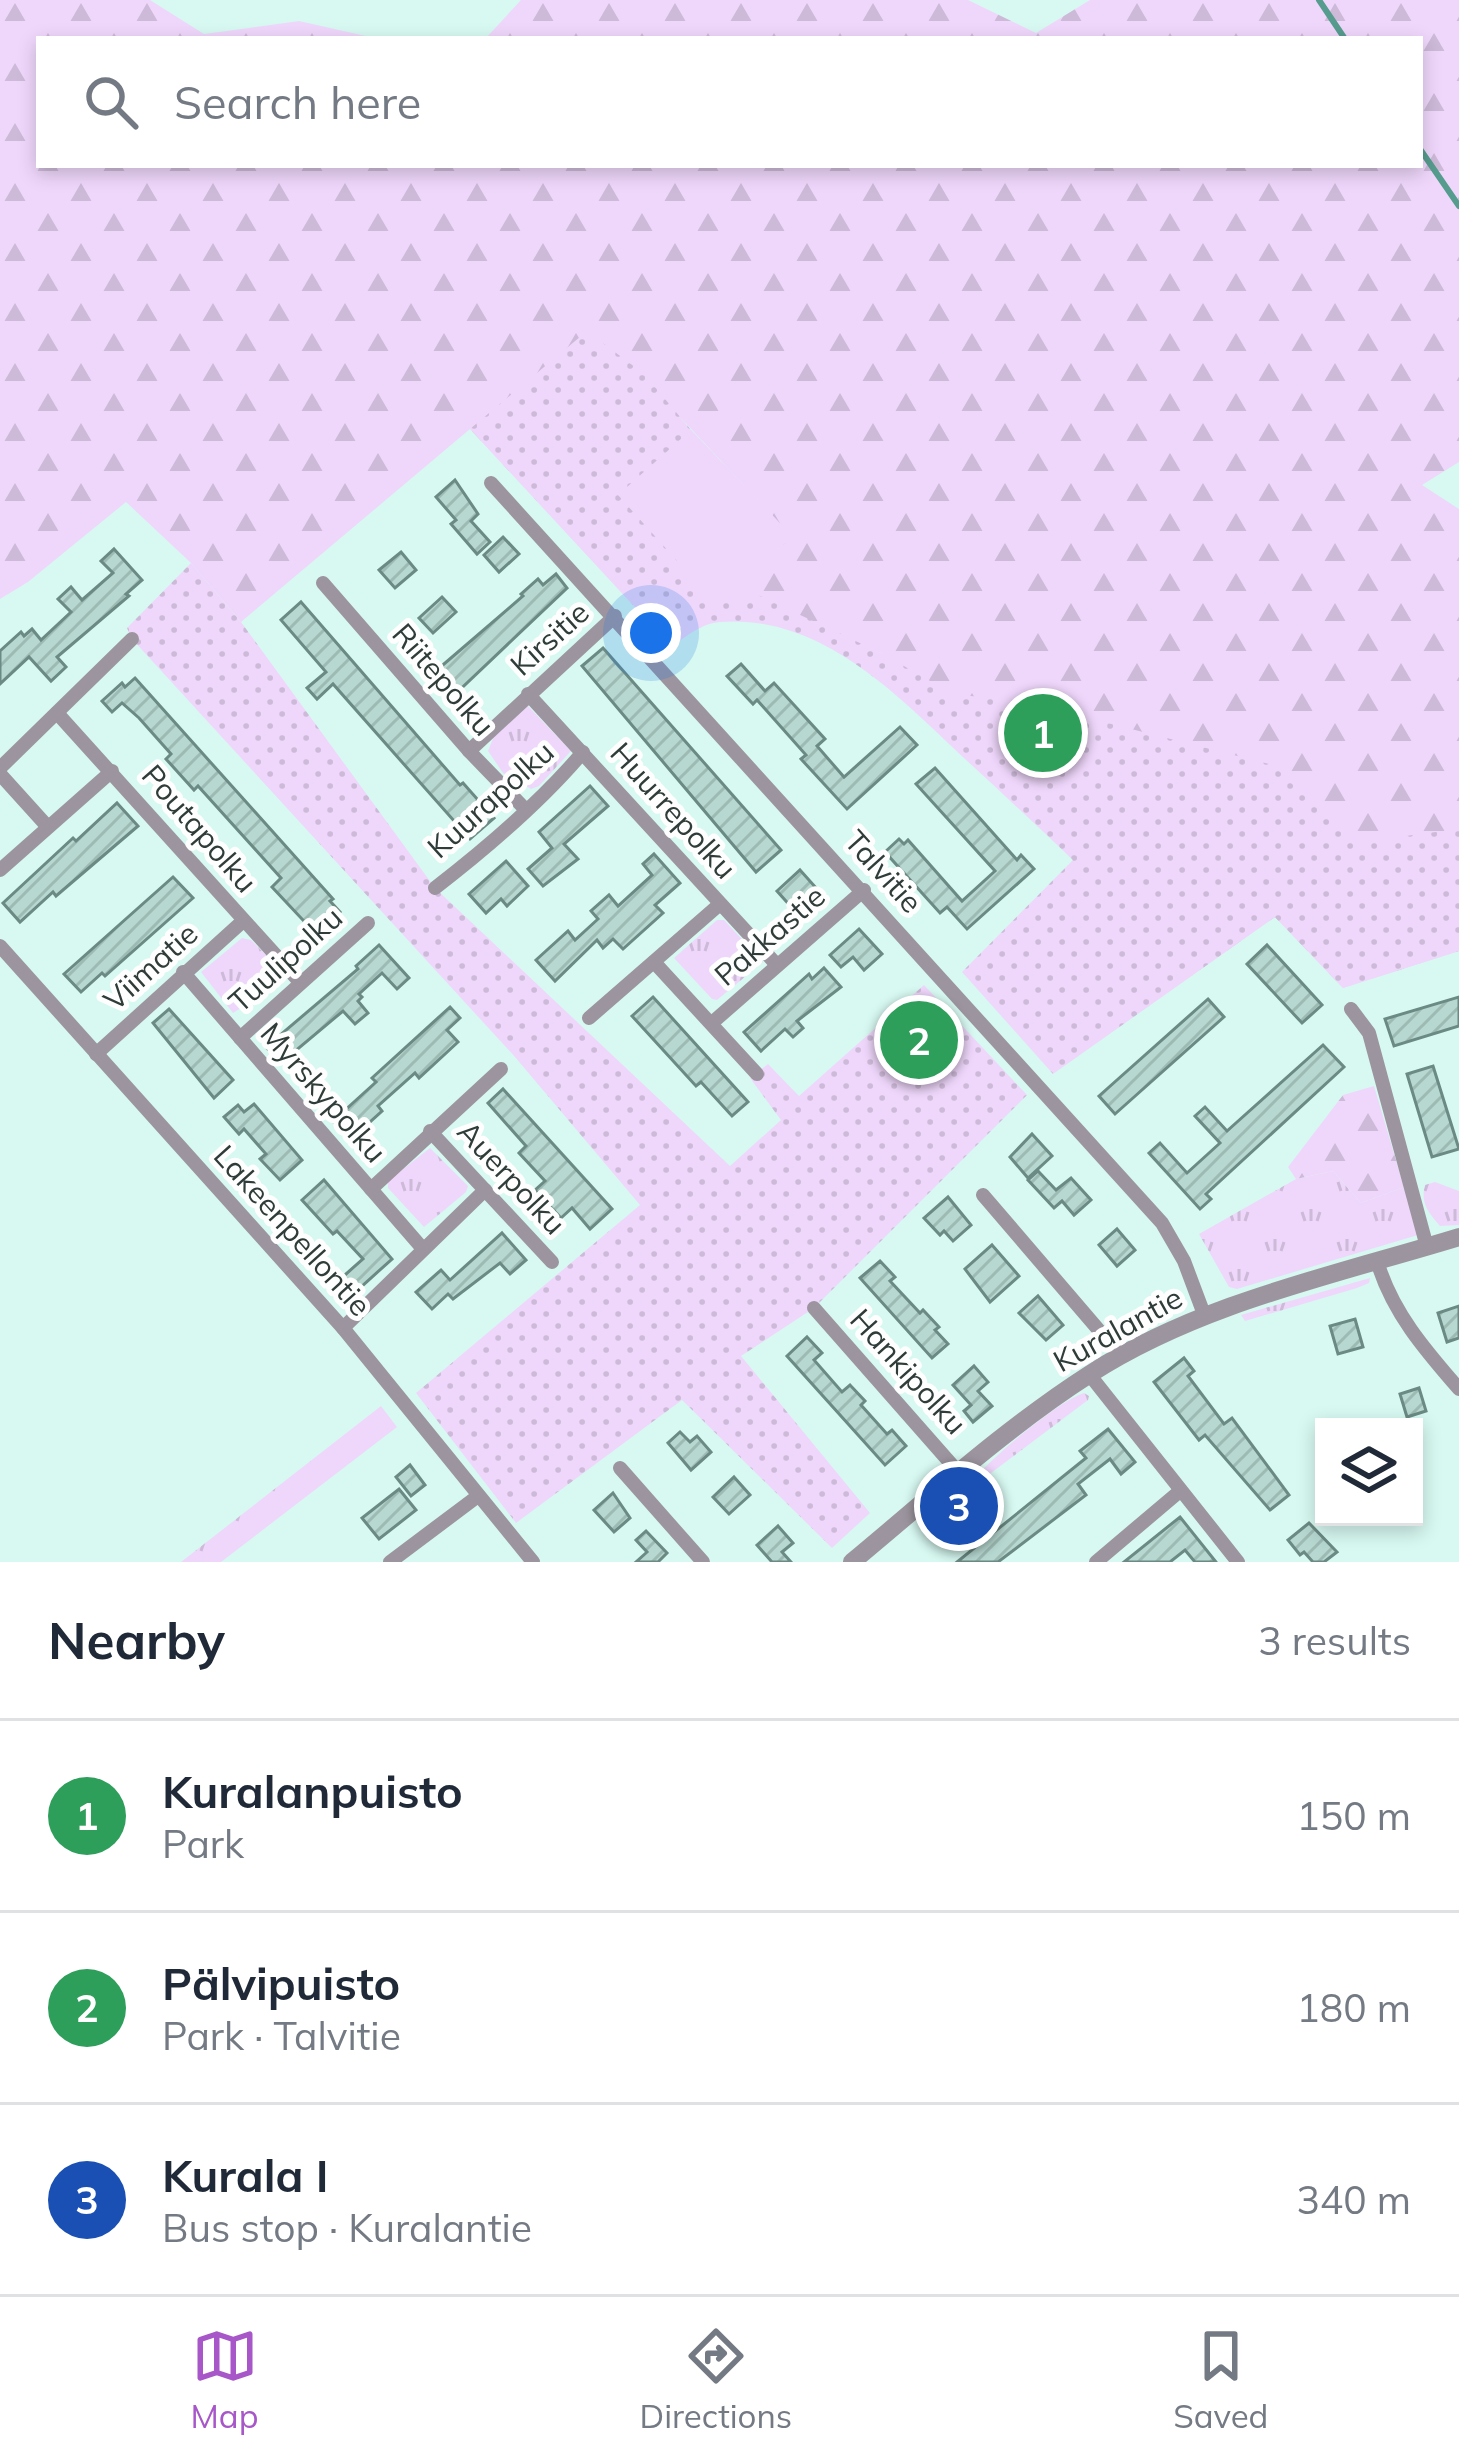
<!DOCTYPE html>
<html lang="en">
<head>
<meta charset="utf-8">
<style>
	:root { --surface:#fff; --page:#f6f6f7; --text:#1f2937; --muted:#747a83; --line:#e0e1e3; --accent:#a757c8 }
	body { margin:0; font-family:Mulish,sans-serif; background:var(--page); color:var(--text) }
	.controls { position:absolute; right:36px; bottom:36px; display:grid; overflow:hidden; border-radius:0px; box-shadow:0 6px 18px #0003 }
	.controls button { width:108px; height:108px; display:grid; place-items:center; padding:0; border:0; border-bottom:3px solid var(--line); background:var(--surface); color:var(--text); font:60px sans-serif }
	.you { position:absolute; left:651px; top:633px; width:42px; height:42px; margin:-30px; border:9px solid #fff; border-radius:50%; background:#1a73e8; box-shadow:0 0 0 18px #1a73e833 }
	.badge { display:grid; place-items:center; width:78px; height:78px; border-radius:50%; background:var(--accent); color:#fff; font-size:39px; font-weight:700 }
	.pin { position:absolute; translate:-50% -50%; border:6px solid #fff; box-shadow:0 3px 12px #0006 }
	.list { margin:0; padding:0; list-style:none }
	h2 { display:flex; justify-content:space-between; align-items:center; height:156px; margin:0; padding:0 48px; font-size:51px }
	h2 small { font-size:39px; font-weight:400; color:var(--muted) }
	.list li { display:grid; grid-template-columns:78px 1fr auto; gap:36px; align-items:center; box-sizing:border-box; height:192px; padding:0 48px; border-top:3px solid var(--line) }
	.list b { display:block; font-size:45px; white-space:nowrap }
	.list p { margin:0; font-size:39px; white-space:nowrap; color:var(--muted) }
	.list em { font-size:39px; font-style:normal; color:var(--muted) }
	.icon { flex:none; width:66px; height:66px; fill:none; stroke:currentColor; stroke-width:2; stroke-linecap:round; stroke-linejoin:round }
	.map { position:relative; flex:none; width:1459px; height:1562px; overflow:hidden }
	.search { position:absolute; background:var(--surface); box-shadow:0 6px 18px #0003; left:36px; right:36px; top:36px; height:132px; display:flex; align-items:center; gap:30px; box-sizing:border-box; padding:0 42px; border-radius:0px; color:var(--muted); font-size:45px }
	.sheet { height:732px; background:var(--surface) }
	nav { display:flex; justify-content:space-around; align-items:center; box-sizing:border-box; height:168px; border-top:3px solid var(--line); background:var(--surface); font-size:33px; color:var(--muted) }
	nav a { display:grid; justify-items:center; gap:6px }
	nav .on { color:var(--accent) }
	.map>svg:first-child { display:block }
	.grass { fill:url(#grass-tufts) }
	.forest { fill:url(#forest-firs) }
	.park { fill:url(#park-dots) }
	.garden { fill:#efd7fb }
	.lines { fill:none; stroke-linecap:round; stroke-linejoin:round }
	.stream { stroke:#569c8e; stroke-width:6 }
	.building { fill:url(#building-hatch); stroke:#6b8a83; stroke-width:3 }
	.minor { stroke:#9c959f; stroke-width:14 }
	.tertiary { stroke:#9c959f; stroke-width:18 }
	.labels { text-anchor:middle; stroke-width:10; stroke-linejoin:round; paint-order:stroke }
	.street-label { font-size:30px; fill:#2f3c39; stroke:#fefefe }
</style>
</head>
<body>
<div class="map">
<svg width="1459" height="1562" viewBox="0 0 1459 1562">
	<defs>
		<pattern id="grass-tufts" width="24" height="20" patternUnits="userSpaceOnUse" patternTransform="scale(3)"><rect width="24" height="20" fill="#efd7fb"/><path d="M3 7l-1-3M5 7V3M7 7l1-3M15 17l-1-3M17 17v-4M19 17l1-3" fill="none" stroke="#cdb9d8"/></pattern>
		<pattern id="forest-firs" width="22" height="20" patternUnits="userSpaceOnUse" patternTransform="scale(3)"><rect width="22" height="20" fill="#efd7fb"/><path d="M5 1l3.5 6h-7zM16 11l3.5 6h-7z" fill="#cdb9d8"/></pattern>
		<pattern id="park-dots" width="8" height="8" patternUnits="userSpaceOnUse" patternTransform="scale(3)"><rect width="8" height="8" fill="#efd7fb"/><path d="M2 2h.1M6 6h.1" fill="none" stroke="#cdb9d8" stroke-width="1.8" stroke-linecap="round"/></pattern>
		<pattern id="building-hatch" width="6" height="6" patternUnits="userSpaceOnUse" patternTransform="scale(3)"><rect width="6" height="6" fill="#b6d8d0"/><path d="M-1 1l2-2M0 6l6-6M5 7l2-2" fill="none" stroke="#9dbab3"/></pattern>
	</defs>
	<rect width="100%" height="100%" fill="#d7f9f1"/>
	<g class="grass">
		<path d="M 528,706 L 571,751 L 539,786 L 531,789 L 503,773 L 488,751 L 494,736 Z"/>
		<path d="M 717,920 L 724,920 L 763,962 L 717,1000 L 712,999 L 674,958 Z"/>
		<path d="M 242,938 L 251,940 L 280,969 L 279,984 L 233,1013 L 201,972 Z"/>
		<path d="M 430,1148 L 468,1186 L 466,1192 L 424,1227 L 388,1188 L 388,1181 Z"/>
		<path d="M 1333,1171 L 1361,1203 L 1404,1187 L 1418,1235 L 1237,1289 L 1229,1287 L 1199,1234 L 1296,1179 Z"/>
		<path d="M 1435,1182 L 1459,1191 L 1459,1225 L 1440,1226 C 1429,1213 1420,1203 1425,1185 Z"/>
		<path d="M 1370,1278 L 1369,1283 L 1357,1288 L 1245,1321 L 1241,1315 Z"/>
		<path d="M 1084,1393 L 1089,1396 L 1088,1400 L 963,1494 C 974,1470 1058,1401 1084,1393 Z"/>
		<path d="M 381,1406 L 397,1427 L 221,1562 L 181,1562 Z"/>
	</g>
	<g class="forest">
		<path d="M 0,0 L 150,0 L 204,34 L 299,21 L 379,39 L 39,39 L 39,165 L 1420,165 L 1420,39 L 485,39 L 521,0 L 968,0 L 1036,33 L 1090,0 L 1459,0 L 1459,462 L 1422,485 L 1459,509 L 1459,951 L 1343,988 L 1275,917 L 1059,1069 L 1074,861 L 881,653 L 713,601 L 792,537 L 679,416 L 633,605 L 470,429 L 241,622 L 191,563 L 126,502 L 28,582 L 0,599 Z"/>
		<path d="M 1374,1086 L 1404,1187 L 1361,1203 L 1333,1171 L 1296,1179 L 1288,1167 L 1343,1095 Z"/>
	</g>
	<g class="park">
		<path d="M 587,331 L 644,374 L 691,430 L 793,537 L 715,600 L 758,595 L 881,653 L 953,694 L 1025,702 L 1273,765 L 1352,843 L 1459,829 L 1459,951 L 1343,988 L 1275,917 L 1053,1074 L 962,972 L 1073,860 C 1037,826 1001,792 964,758 C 898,696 821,614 720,622 C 702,623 686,636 672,647 L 470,429 Z"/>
		<path d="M 191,563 L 241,622 L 435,888 L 730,1166 L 781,1120 L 750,1078 L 768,1064 L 799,1096 L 924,985 L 1027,1095 L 814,1308 L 741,1356 L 870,1513 L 832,1548 L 682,1400 L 516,1523 L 416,1393 L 640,1205 L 515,1057 L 132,639 L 127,628 Z"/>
	</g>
	<path class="garden" d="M 691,430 L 793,537 L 713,601 L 618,495 Z"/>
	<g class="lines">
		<g class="stream">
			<path d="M 1319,0 L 1345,39"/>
			<path d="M 1420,149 L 1459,206"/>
		</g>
	</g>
	<g class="building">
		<path d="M 455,480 L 478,514 L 471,521 L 490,542 L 477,554 L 451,524 L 456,520 L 436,497 Z"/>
		<path d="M 503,537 L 519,554 L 499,572 L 484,555 Z"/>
		<path d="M 114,549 L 142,580 L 126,594 L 129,596 L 57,657 L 66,667 L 51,681 L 29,657 L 0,684 L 0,651 L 21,632 L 24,636 L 32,629 L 41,640 L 71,612 L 58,599 L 71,587 L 82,600 L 113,573 L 101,561 Z"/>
		<path d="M 401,552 L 416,570 L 395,588 L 379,570 Z"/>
		<path d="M 556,574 L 567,588 L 450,699 L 430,676 L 523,596 L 521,594 L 538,579 L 543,585 Z"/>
		<path d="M 442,597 L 456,612 L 433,633 L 419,618 Z"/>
		<path d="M 301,602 L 460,785 L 463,783 L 494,818 L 470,839 L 333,684 L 317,699 L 307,688 L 326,672 L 281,620 Z"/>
		<path d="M 603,648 L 781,850 L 756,872 L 582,666 Z"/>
		<path d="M 741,664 L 765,691 L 774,683 L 825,739 L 817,746 L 844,777 L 900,727 L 917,745 L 847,809 L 801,759 L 806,755 L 757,700 L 753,704 L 727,676 Z"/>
		<path d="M 135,678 L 333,899 L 330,901 L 340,912 L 316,934 L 272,887 L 281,878 L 198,786 L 194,790 L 166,759 L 171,754 L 139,718 L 122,703 L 112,712 L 102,701 L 122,683 L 125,687 Z"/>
		<path d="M 935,768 L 1017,860 L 1021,855 L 1034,869 L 967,929 L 947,907 L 940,913 L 885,852 L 899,839 L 904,844 L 908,840 L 962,901 L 995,871 L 916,784 Z"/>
		<path d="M 590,786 L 608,806 L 564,844 L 578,859 L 543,886 L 528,869 L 552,848 L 539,832 Z"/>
		<path d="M 117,803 L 138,826 L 56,896 L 53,892 L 20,922 L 3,903 L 73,838 L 76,841 Z"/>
		<path d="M 654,854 L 680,883 L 655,905 L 663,913 L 623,949 L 613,939 L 603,948 L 597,940 L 555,981 L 536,960 L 568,931 L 575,940 L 598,919 L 591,911 L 609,895 L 618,906 L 652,875 L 643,864 Z"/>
		<path d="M 506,861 L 528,886 L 507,906 L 501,899 L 486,913 L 469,894 Z"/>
		<path d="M 800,870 L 826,899 L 802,919 L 777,891 Z"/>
		<path d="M 173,877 L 193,898 L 105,976 L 102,973 L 81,992 L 64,974 Z"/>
		<path d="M 859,929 L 882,954 L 864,970 L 853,957 L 841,967 L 830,955 Z"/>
		<path d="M 379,945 L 409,978 L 397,989 L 382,973 L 359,994 L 362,997 L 358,1001 L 368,1013 L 355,1024 L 343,1011 L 281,1063 L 266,1047 L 358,969 L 356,966 Z"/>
		<path d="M 1267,945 L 1322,1005 L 1302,1023 L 1247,964 Z"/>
		<path d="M 824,968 L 841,987 L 797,1021 L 803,1028 L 793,1037 L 785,1029 L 761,1051 L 744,1032 L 809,974 L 812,979 Z"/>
		<path d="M 653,997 L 748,1102 L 732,1116 L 701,1082 L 696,1086 L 632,1016 Z"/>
		<path d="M 1459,997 L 1459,1026 L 1394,1046 L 1385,1019 Z"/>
		<path d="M 1208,999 L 1224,1017 L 1115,1114 L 1099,1096 Z"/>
		<path d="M 450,1007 L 460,1018 L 447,1030 L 458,1042 L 419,1078 L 415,1073 L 378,1106 L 382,1111 L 350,1140 L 333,1121 L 376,1082 L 372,1078 Z"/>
		<path d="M 169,1009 L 233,1080 L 214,1098 L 153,1023 Z"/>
		<path d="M 1323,1045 L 1344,1067 L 1206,1194 L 1211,1199 L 1200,1209 L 1149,1153 L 1160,1143 L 1187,1173 L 1220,1143 L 1195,1116 L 1205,1107 L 1227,1131 Z"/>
		<path d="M 1433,1066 L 1459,1149 L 1432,1157 L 1407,1074 Z"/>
		<path d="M 503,1089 L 612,1209 L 590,1229 L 572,1208 L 561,1218 L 535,1190 L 545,1181 L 519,1153 L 526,1146 L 488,1103 Z"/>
		<path d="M 254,1104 L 302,1160 L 280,1180 L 260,1159 L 266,1154 L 244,1129 L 239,1134 L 224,1117 L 238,1105 L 244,1112 Z"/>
		<path d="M 1032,1134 L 1052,1156 L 1028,1178 L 1010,1157 Z"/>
		<path d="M 1038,1171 L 1056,1190 L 1071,1178 L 1091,1200 L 1074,1215 L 1062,1201 L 1054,1208 L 1028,1180 Z"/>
		<path d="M 324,1180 L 392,1259 L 351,1296 L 338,1281 L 363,1259 L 337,1231 L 333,1234 L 302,1200 Z"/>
		<path d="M 948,1197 L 971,1225 L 953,1241 L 944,1231 L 940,1235 L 924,1218 Z"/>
		<path d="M 1117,1229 L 1135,1250 L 1117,1266 L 1099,1245 Z"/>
		<path d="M 502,1233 L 526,1260 L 510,1274 L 500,1263 L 453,1299 L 448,1294 L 432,1309 L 416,1292 L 441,1270 L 450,1280 Z"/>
		<path d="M 992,1245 L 1019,1276 L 990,1302 L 965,1269 Z"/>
		<path d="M 880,1261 L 895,1277 L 890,1281 L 920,1313 L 923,1310 L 939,1327 L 935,1330 L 948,1344 L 932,1358 L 860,1278 Z"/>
		<path d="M 1038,1296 L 1063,1325 L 1046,1340 L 1019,1313 Z"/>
		<path d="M 1459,1306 L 1459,1338 L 1447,1342 L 1438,1313 Z"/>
		<path d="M 1355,1319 L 1363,1347 L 1338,1354 L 1330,1326 Z"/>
		<path d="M 807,1337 L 822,1353 L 814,1360 L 842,1392 L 850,1385 L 865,1401 L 861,1405 L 887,1434 L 892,1430 L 906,1446 L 885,1465 L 787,1356 Z"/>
		<path d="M 1184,1358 L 1194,1371 L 1188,1376 L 1224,1424 L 1232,1418 L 1289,1495 L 1270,1510 L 1205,1435 L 1199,1440 L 1154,1382 Z"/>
		<path d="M 974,1366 L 988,1382 L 978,1391 L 992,1406 L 973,1422 L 964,1411 L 971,1405 L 953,1385 Z"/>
		<path d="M 1419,1388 L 1426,1411 L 1407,1417 L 1400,1394 Z"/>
		<path d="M 1108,1429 L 1135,1462 L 1121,1474 L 1110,1459 L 1078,1484 L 1086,1495 L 998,1562 L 957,1562 L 1086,1458 L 1080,1451 Z"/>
		<path d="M 680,1432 L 690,1442 L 697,1436 L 711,1452 L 691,1470 L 668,1443 Z"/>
		<path d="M 410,1465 L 425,1485 L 411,1496 L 396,1477 Z"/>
		<path d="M 734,1477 L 750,1495 L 729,1514 L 713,1497 Z"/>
		<path d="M 399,1489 L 416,1510 L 379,1539 L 362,1518 Z"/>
		<path d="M 613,1493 L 630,1518 L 614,1532 L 594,1510 Z"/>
		<path d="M 1180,1517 L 1216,1562 L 1195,1562 L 1185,1550 L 1170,1562 L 1124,1562 Z"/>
		<path d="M 1309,1523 L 1337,1552 L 1324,1562 L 1313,1562 L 1304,1552 L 1300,1555 L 1288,1540 Z"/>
		<path d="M 778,1526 L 793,1543 L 782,1552 L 791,1562 L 772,1562 L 757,1545 Z"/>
		<path d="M 646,1531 L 667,1553 L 658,1562 L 636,1562 L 647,1552 L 636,1540 Z"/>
	</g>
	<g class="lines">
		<g class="minor">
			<path d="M 491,483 L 1162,1223 L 1184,1261 L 1205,1317"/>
			<path d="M 323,583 L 469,751 L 526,810"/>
			<path d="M 528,694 L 776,964"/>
			<path d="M 57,713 L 299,981"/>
			<path d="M 469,751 L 615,616"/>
			<path d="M 0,768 L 132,639"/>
			<path d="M 0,774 L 47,826"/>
			<path d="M 0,870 L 112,771"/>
			<path d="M 435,888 C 488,847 540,803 583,752"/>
			<path d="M 0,946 L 343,1328 L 533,1562"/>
			<path d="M 654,962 L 757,1074"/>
			<path d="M 183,972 L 423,1249"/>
			<path d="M 1351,1009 L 1369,1033 L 1427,1247"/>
			<path d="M 589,1018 L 720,904"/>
			<path d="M 713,1022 L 864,890"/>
			<path d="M 240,1038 L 368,923"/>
			<path d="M 96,1054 L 243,921"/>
			<path d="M 430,1131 L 552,1262"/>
			<path d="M 371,1189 L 501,1069"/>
			<path d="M 983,1195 L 1121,1356"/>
			<path d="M 1377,1261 C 1392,1312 1425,1350 1459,1389"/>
			<path d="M 814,1308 L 960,1474"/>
			<path d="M 343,1328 L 485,1190"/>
			<path d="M 1089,1374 L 1238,1562"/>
			<path d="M 620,1468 L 703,1562"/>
			<path d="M 390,1562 L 478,1496"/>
			<path d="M 1096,1562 L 1180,1491"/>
		</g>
		<path class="tertiary" d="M 852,1562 C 928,1499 1007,1427 1090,1374 C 1200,1303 1335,1275 1459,1237"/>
	</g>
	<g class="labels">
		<g class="street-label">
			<text transform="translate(550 639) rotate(-42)" y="10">Kirsitie</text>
			<text transform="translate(443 680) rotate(49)" y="10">Riitepolku</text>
			<text transform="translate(491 800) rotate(-42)" y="10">Kuurapolku</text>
			<text transform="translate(673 811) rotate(48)" y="10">Huurrepolku</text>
			<text transform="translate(199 829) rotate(49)" y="10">Poutapolku</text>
			<text transform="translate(883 872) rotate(48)" y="10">Talvitie</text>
			<text transform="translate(770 936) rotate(-41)" y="10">Pakkastie</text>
			<text transform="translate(286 960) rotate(-42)" y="10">Tuulipolku</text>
			<text transform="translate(151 967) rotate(-42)" y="10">Viimatie</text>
			<text transform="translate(323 1093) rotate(49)" y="10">Myrskypolku</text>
			<text transform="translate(511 1178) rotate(47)" y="10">Auerpolku</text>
			<text transform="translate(292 1231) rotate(48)" y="10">Lakeenpellontie</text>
			<text transform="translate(1118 1330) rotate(-29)" y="10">Kuralantie</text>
			<text transform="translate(908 1372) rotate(48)" y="10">Hankipolku</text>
		</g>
	</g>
</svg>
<div class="controls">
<button><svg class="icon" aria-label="layers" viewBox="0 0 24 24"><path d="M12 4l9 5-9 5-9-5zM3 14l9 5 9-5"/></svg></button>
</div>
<div class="you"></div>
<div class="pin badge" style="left:1043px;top:733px;background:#2e9e5b">1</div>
<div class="pin badge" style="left:919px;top:1040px;background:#2e9e5b">2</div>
<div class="pin badge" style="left:959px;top:1506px;background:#1a4fb4">3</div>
<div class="search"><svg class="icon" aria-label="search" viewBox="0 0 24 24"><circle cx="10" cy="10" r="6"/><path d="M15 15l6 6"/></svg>Search here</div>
</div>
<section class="sheet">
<h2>Nearby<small>3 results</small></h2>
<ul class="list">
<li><span class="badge" style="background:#2e9e5b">1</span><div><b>Kuralanpuisto</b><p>Park</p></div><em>150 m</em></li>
<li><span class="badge" style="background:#2e9e5b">2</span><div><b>Pälvipuisto</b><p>Park · Talvitie</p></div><em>180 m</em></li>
<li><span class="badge" style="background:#1a4fb4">3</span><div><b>Kurala I</b><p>Bus stop · Kuralantie</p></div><em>340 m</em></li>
</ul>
</section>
<nav>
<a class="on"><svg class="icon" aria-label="map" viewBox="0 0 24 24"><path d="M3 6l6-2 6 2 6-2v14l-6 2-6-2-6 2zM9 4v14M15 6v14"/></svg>Map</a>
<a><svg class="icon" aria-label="directions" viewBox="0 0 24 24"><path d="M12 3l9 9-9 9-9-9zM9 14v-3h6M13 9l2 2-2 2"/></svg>Directions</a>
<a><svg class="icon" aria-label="saved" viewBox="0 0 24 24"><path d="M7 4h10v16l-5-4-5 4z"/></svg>Saved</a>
</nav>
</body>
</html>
